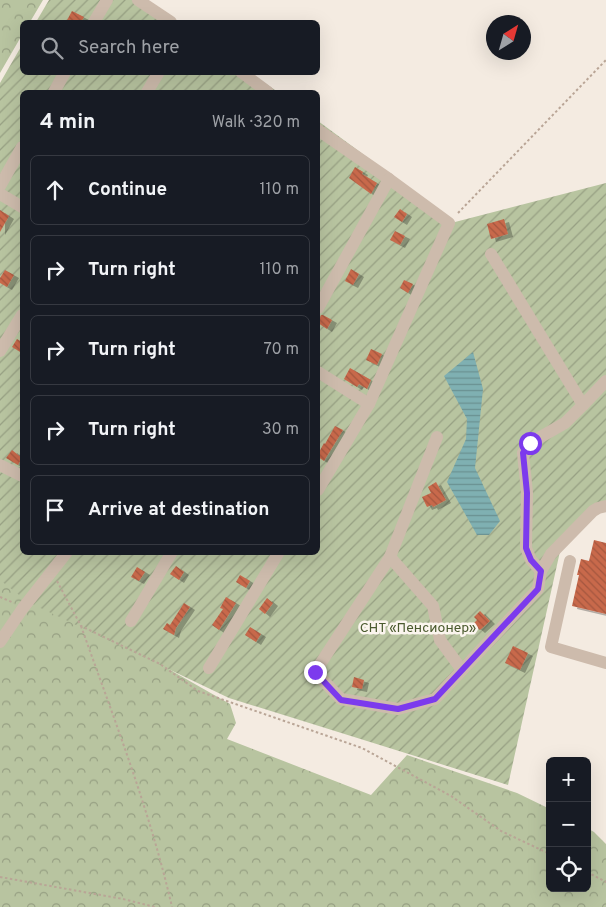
<!DOCTYPE html>
<html lang="en">
<head>
<meta charset="utf-8">
<style>
	:root { --surface:#171b24; --page:#20242c; --text:#f1f3f6; --muted:#9ea1a6; --line:#363941 }
	body { margin:0; font-family:Overpass,sans-serif; background:var(--page); color:var(--text) }
	.controls { position:absolute; right:15px; bottom:15px; display:grid; overflow:hidden; border-radius:8px; box-shadow:0 5px 20px #0002 }
	.controls button { width:45px; height:45px; display:grid; place-items:center; padding:0; border:0; border-bottom:1px solid var(--line); background:var(--surface); color:var(--text); font:25px sans-serif }
	.compass { position:absolute; left:486px; top:15px; width:45px; height:45px; border-radius:50%; background:var(--surface); box-shadow:0 5px 20px #0002; rotate:37deg }
	.stop { position:absolute; width:15px; height:15px; margin:-11px; border:4px solid #7c3aed; border-radius:50%; background:#fff }
	.stop.end { background:#7c3aed; border-color:#fff; box-shadow:0 1px 5px #0008 }
	.list { margin:0; padding:0; list-style:none }
	h2 { display:flex; justify-content:space-between; align-items:center; height:65px; margin:0; padding:0 20px; font-size:21px }
	h2 small { font-size:16px; font-weight:400; color:var(--muted) }
	.list li { display:grid; grid-template-columns:32px 1fr auto; gap:15px; align-items:center; box-sizing:border-box; height:70px; margin:0 10px 10px; padding:0 10px; border:1px solid var(--line); border-radius:8px }
	.list b { display:block; font-size:19px; white-space:nowrap }
	.list em { font-size:16px; font-style:normal; color:var(--muted) }
	.icon { flex:none; width:28px; height:28px; fill:none; stroke:currentColor; stroke-width:2; stroke-linecap:round; stroke-linejoin:round }
	.map { position:relative; flex:none; width:606px; height:907px; overflow:hidden }
	.search { position:absolute; background:var(--surface); box-shadow:0 5px 20px #0002; left:20px; top:20px; width:300px; height:55px; display:flex; align-items:center; gap:12px; box-sizing:border-box; padding:0 18px; border-radius:8px; color:var(--muted); font-size:19px }
	.panel { position:absolute; background:var(--surface); box-shadow:0 5px 20px #0002; left:20px; top:90px; width:300px; height:465px; border-radius:8px }
	.map>svg:first-child { display:block }
	.forest { fill:url(#forest-crowns) }
	.garden { fill:url(#garden-furrows) }
	.water { fill:url(#water-rules) }
	.building { fill:url(#building-back-hatch); filter:url(#shadow) }
	.lines { fill:none; stroke-linecap:round; stroke-linejoin:round }
	.path { stroke:#b9a596; stroke-width:2; stroke-dasharray:2.5 2.5; stroke-linecap:butt }
	.minor { stroke:#cdbbac; stroke-width:12 }
	.route { stroke:#7c3aed; stroke-width:6 }
	.labels { text-anchor:middle; stroke-width:5; stroke-linejoin:round; paint-order:stroke }
	.park-label { font-size:14px; fill:#4a5a2e; stroke:#fbf5ee }
</style>
</head>
<body>
<div class="map">
<svg width="606" height="907" viewBox="0 0 606 907">
	<defs>
		<pattern id="forest-crowns" width="20" height="18" patternUnits="userSpaceOnUse" patternTransform="scale(1.25)"><rect width="20" height="18" fill="#b8c4a0"/><path d="M2 6a3 3 0 1 1 6 0M12 15a3 3 0 1 1 6 0" fill="none" stroke="#97a083"/></pattern>
		<pattern id="garden-furrows" width="10" height="10" patternUnits="userSpaceOnUse" patternTransform="scale(1.25)"><rect width="10" height="10" fill="#b8c4a0"/><path d="M-1 1l2-2M0 10L10 0M9 11l2-2" fill="none" stroke="#97a083"/></pattern>
		<pattern id="water-rules" width="6" height="5" patternUnits="userSpaceOnUse" patternTransform="scale(1.25)"><rect width="6" height="5" fill="#7fb0b2"/><path d="M0 2.5h6" fill="none" stroke="#699091"/></pattern>
		<pattern id="building-back-hatch" width="6" height="6" patternUnits="userSpaceOnUse" patternTransform="scale(1.25)"><rect width="6" height="6" fill="#c8694b"/><path d="M-1 5l2 2M0 0l6 6M5-1l2 2" fill="none" stroke="#a4573f"/></pattern>
		<filter id="shadow"><feDropShadow dx="5" dy="3" stdDeviation="0" flood-color="#0004"/></filter>
	</defs>
	<rect width="100%" height="100%" fill="#f4ebe1"/>
	<g class="forest">
		<path d="M 0,0 L 43,0 L 30,22 L 22,22 L 22,35 L 0,73 Z"/>
		<path d="M 0,573 L 230,704 L 236,723 L 227,739 L 371,795 L 407,755 L 517,793 L 550,809 L 550,888 L 587,888 L 587,828 L 594,832 L 606,844 L 606,907 L 0,907 Z"/>
	</g>
	<g class="garden">
		<path d="M 49,0 L 147,0 L 179,22 L 36,22 Z"/>
		<path d="M 22,45 L 22,72 L 250,73 L 278,92 L 22,92 L 22,552 L 318,552 L 318,121 L 455,222 L 606,183 L 606,510 L 602,509 L 561,547 L 508,785 L 229,698 L 28,602 L 0,580 L 0,83 Z"/>
	</g>
	<path class="water" d="M 473,352 L 483,389 L 475,468 L 500,521 L 489,535 L 477,535 L 447,482 L 466,439 L 467,419 L 444,376 Z"/>
	<g class="building">
		<path d="M 72,11 L 84,17 L 81,22 L 66,22 Z"/>
		<path d="M 355,167 L 363,172 L 362,174 L 377,183 L 371,194 L 349,178 Z"/>
		<path d="M 400,209 L 407,214 L 402,222 L 394,217 Z"/>
		<path d="M 0,210 L 9,216 L 0,232 Z"/>
		<path d="M 504,219 L 508,234 L 491,239 L 487,224 Z"/>
		<path d="M 395,231 L 405,236 L 400,245 L 390,240 Z"/>
		<path d="M 351,269 L 359,274 L 353,285 L 345,281 Z"/>
		<path d="M 5,270 L 14,275 L 7,287 L 0,283 L 0,278 Z"/>
		<path d="M 404,280 L 413,284 L 408,293 L 400,288 Z"/>
		<path d="M 321,315 L 323,315 L 332,320 L 327,329 L 318,323 Z"/>
		<path d="M 17,339 L 22,342 L 22,353 L 12,347 Z"/>
		<path d="M 371,349 L 382,354 L 377,365 L 366,360 Z"/>
		<path d="M 350,368 L 371,380 L 367,389 L 359,384 L 357,387 L 344,379 Z"/>
		<path d="M 335,426 L 343,430 L 324,461 L 318,457 L 318,454 L 324,443 L 325,444 Z"/>
		<path d="M 12,450 L 22,458 L 18,465 L 6,458 Z"/>
		<path d="M 436,482 L 446,500 L 433,507 L 432,505 L 427,507 L 422,497 L 431,493 L 428,487 Z"/>
		<path d="M 594,540 L 606,543 L 606,614 L 572,606 L 579,575 L 577,575 L 581,559 L 589,561 Z"/>
		<path d="M 176,566 L 184,572 L 179,580 L 170,574 Z"/>
		<path d="M 137,567 L 145,572 L 139,581 L 131,577 Z"/>
		<path d="M 240,575 L 250,581 L 246,588 L 236,582 Z"/>
		<path d="M 226,597 L 236,603 L 219,630 L 212,625 L 223,609 L 220,608 Z"/>
		<path d="M 267,598 L 273,603 L 265,614 L 259,609 Z"/>
		<path d="M 184,603 L 190,607 L 176,628 L 174,635 L 163,629 L 167,623 L 170,625 Z"/>
		<path d="M 480,611 L 490,621 L 480,630 L 473,624 L 477,620 L 474,617 Z"/>
		<path d="M 250,627 L 261,634 L 256,642 L 245,635 Z"/>
		<path d="M 513,646 L 528,653 L 520,670 L 505,663 Z"/>
		<path d="M 354,677 L 364,680 L 362,689 L 352,687 Z"/>
	</g>
	<g class="lines">
		<g class="path">
			<path d="M 458,213 L 606,60"/>
			<path d="M 57,581 L 81,626 L 160,664 L 198,691 L 362,748 L 451,796 L 501,831 L 550,854"/>
			<path d="M 0,597 L 14,603"/>
			<path d="M 81,626 C 114,719 150,811 172,907"/>
			<path d="M 587,872 L 606,882"/>
			<path d="M 0,877 L 123,899 L 155,907"/>
		</g>
		<g class="minor">
			<path d="M 138,0 L 171,22"/>
			<path d="M 94,22 L 107,0"/>
			<path d="M 241,72 L 268,92"/>
			<path d="M 54,92 L 65,72"/>
			<path d="M 147,92 L 159,72"/>
			<path d="M 318,130 L 389,179 L 449,223 L 369,404 L 318,490"/>
			<path d="M 0,186 L 22,147"/>
			<path d="M 0,194 L 22,207"/>
			<path d="M 491,254 L 583,405 L 565,423 L 530,443 L 523,453 L 527,493 L 526,548 L 531,560 L 541,571"/>
			<path d="M 318,308 L 389,179"/>
			<path d="M 0,351 L 22,315"/>
			<path d="M 318,372 L 369,404"/>
			<path d="M 583,405 L 606,381"/>
			<path d="M 437,437 L 390,557 L 315,672 L 341,699 L 398,709 L 435,699 L 538,589 L 541,571 L 551,554 L 593,511 L 598,508 L 606,506"/>
			<path d="M 0,465 L 22,476"/>
			<path d="M 390,557 L 433,606 L 440,640 L 462,670"/>
			<path d="M 570,561 L 551,647 L 606,663"/>
			<path d="M 131,621 L 172,552"/>
			<path d="M 0,642 L 23,608 L 67,552"/>
			<path d="M 209,668 L 279,552"/>
		</g>
	</g>
	<g class="lines">
		<path class="route" d="M 315,672 L 341,700 L 398,709 L 435,699 L 538,589 L 541,571 L 531,560 L 526,548 L 527,493 L 523,453 L 530,443"/>
	</g>
	<g class="labels">
		<g class="park-label">
			<text x="418" y="632">СНТ «Пенсионер»</text>
		</g>
	</g>
</svg>
<div class="controls">
<button>+</button>
<button>−</button>
<button><svg class="icon" aria-label="locate" viewBox="0 0 24 24"><circle cx="12" cy="12" r="6"/><path d="M12 2v4M12 18v4M2 12h4M18 12h4"/></svg></button>
</div>
<svg class="compass" viewBox="-18 -18 36 36"><path d="M0-13l5 13h-10z" fill="#e53935"/><path d="M0 13l5-13h-10z" fill="#9ea1a6"/></svg>
<div class="stop" style="left:530px;top:443px"></div>
<div class="stop end" style="left:315px;top:672px"></div>
<div class="search"><svg class="icon" aria-label="search" viewBox="0 0 24 24"><circle cx="10" cy="10" r="6"/><path d="M15 15l6 6"/></svg>Search here</div>
<section class="panel">
<h2>4 min<small>Walk · 320 m</small></h2>
<ul class="list">
<li><svg class="icon" aria-label="ahead" viewBox="0 0 24 24"><path d="M12 20V5M6 11l6-6 6 6"/></svg><div><b>Continue</b></div><em>110 m</em></li>
<li><svg class="icon" aria-label="right" viewBox="0 0 24 24"><path d="M7 20v-9h11M14 6l5 5-5 5"/></svg><div><b>Turn right</b></div><em>110 m</em></li>
<li><svg class="icon" aria-label="right" viewBox="0 0 24 24"><path d="M7 20v-9h11M14 6l5 5-5 5"/></svg><div><b>Turn right</b></div><em>70 m</em></li>
<li><svg class="icon" aria-label="right" viewBox="0 0 24 24"><path d="M7 20v-9h11M14 6l5 5-5 5"/></svg><div><b>Turn right</b></div><em>30 m</em></li>
<li><svg class="icon" aria-label="arrive" viewBox="0 0 24 24"><path d="M6 21V4h12l-3 4 3 4H6"/></svg><div><b>Arrive at destination</b></div></li>
</ul>
</section>
</div>
</body>
</html>
